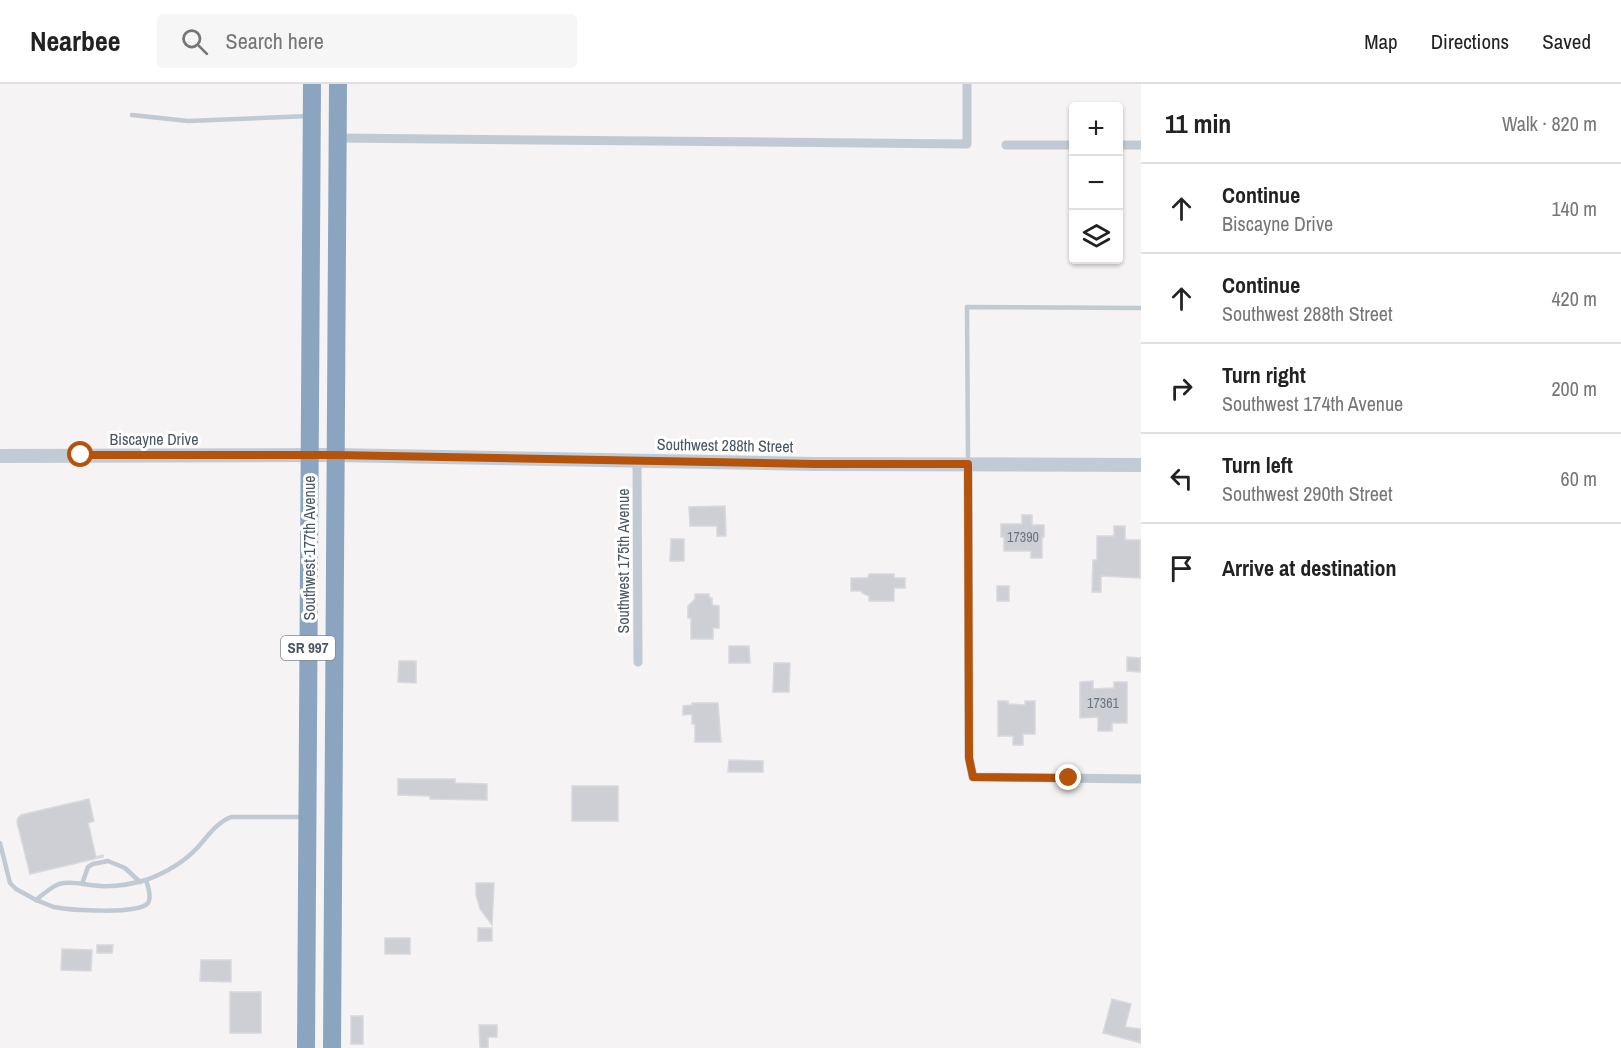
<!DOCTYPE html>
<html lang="en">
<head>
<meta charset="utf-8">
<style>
	:root { --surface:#fff; --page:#f6f6f6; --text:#222; --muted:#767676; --line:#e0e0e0 }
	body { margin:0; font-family:"Archivo Narrow",sans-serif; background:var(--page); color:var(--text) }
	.controls { position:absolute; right:18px; top:18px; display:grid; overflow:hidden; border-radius:6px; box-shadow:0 2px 4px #0004 }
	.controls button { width:54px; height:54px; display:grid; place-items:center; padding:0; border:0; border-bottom:2px solid var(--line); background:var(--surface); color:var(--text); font:30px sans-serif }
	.stop { position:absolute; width:18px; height:18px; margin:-14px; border:4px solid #b45309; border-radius:50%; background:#fff }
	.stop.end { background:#b45309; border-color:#fff; box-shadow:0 2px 6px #0008 }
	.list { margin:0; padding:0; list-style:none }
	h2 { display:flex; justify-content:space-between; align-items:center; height:78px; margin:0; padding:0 24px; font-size:26px }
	h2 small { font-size:20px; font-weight:400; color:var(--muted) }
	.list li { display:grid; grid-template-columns:39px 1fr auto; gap:18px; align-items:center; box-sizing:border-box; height:90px; padding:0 24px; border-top:2px solid var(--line) }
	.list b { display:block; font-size:22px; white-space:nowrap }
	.list p { margin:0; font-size:20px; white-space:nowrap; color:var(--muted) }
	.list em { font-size:20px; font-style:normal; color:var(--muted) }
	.icon { flex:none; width:33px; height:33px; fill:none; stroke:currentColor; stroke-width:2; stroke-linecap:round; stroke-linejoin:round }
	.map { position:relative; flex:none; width:1141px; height:964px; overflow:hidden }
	header { display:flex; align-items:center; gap:36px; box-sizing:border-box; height:84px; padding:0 30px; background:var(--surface); border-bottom:2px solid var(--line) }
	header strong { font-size:28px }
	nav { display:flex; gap:33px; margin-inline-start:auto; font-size:21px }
	.search { width:420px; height:54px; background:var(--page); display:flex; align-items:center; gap:15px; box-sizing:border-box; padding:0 21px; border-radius:6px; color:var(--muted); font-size:22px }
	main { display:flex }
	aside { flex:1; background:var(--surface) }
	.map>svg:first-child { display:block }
	.building { fill:#cdcfd5; stroke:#d7d9de; stroke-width:1.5 }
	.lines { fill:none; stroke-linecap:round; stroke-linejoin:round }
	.lane { stroke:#c1cad2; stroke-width:4.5 }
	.street { stroke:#c1cad2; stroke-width:9 }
	.secondary { stroke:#c1cbd6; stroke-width:14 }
	.highway { stroke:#8ba5c1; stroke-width:18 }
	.route { stroke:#b45309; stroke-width:8 }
	.labels { text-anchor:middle; stroke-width:6; stroke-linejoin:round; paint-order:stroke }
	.number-label { font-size:14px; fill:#6b747e }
	.shield { fill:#fff; stroke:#808990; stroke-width:1.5 }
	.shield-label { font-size:15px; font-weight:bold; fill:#4a5661 }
	.street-label { font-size:16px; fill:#4a5661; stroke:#fff }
</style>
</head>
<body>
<header>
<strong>Nearbee</strong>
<div class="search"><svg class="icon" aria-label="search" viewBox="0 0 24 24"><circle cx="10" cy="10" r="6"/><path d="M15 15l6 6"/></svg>Search here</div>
<nav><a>Map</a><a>Directions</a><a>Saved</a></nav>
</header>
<main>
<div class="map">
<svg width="1141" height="964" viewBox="0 0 1141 964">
	<rect width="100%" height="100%" fill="#f5f3f3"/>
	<g class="building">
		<path d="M 725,422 L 726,452 L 717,452 L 717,442 L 690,442 L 689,423 Z"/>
		<path d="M 1022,431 L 1032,431 L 1032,441 L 1044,441 L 1044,453 L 1042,453 L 1042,474 L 1031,474 L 1031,467 L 1004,467 L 1004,453 L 1001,453 L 1001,440 L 1022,440 Z"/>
		<path d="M 1114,442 L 1125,442 L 1125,456 L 1140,456 L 1140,494 L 1101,492 L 1101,508 L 1092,508 L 1093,476 L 1097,476 L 1097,452 L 1114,452 Z"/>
		<path d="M 671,455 L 684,455 L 684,477 L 670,477 Z"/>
		<path d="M 869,490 L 894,490 L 894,494 L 905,494 L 905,504 L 894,504 L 894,517 L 869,517 L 869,512 L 862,509 L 862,507 L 851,507 L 851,494 L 868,494 Z"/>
		<rect x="997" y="502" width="12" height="15"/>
		<path d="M 695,510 L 709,510 L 709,514 L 712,514 L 712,521 L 719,522 L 719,544 L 713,544 L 713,555 L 691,555 L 691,534 L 688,534 L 688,522 L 695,515 Z"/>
		<path d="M 729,562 L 749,562 L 750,579 L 729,579 Z"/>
		<path d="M 1127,573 L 1141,574 L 1140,588 L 1127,587 Z"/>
		<path d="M 399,577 L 416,577 L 416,599 L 398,598 Z"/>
		<path d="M 774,579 L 790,579 L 789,608 L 773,608 Z"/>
		<path d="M 1093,597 L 1093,605 L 1114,604 L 1114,598 L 1127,598 L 1127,639 L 1112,639 L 1112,647 L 1098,647 L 1098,633 L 1080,634 L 1080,598 Z"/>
		<path d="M 998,617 L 1008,617 L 1008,620 L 1025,621 L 1025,617 L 1035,617 L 1035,650 L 1023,650 L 1023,661 L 1013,661 L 1013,652 L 998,652 Z"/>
		<path d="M 692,619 L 718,619 L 721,658 L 695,658 L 695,640 L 692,640 L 692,630 L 683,631 L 683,622 L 692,621 Z"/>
		<path d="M 729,676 L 763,677 L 763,688 L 728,688 Z"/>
		<path d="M 398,695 L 455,695 L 455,699 L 487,700 L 487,716 L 430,715 L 430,712 L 398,711 Z"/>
		<rect x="572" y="702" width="46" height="35"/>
		<path d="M 89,715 L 94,737 L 88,739 L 96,773 L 103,771 L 103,773 L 30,790 L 17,738 L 18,734 L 21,731 Z"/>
		<path d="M 476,799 L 494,799 L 492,841 L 480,825 L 476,811 Z"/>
		<rect x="478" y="844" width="14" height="13"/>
		<rect x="385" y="854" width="25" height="16"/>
		<path d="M 97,861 L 113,861 L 112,869 L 97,869 Z"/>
		<path d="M 62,865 L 92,866 L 91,887 L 61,886 Z"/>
		<path d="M 201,876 L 231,876 L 231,898 L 200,897 Z"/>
		<rect x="230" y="908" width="31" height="41"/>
		<path d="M 1112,915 L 1131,920 L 1125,943 L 1141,945 L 1141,959 L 1103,949 Z"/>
		<rect x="351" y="932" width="12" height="28"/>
		<path d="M 479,941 L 497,941 L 497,953 L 488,953 L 488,964 L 480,964 Z"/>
	</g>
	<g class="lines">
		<g class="lane">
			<path d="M 132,31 L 188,37 L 309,32"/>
			<path d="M 968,379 L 967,223 L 1141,224"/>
			<path d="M 0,759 L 10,799 L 16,805 L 36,816 C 43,810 51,803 59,800 C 73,796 87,802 101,802 C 117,803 132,800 146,796 C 165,789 184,778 197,764 C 208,752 216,739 231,733 L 304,733"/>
			<path d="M 82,800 L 88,783 L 93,780 L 108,777 L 125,784 L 140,798"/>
			<path d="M 36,816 C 42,818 48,821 54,823 C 69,826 138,831 148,819 C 152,813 148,802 146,796"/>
		</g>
		<g class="street">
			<path d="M 337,54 L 967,60 L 967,0"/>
			<path d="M 1006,61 L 1074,61"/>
			<path d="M 1118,61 L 1141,61"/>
			<path d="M 637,376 L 638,578"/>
			<path d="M 968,379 L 969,674 L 973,693 L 1141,695"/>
		</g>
		<path class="secondary" d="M 0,372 L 335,371 L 816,380 L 1141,381"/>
		<g class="highway">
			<path d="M 306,964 L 312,0"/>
			<path d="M 332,964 L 338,0"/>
		</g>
	</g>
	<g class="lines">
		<path class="route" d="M 81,371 L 335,371 L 816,380 L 968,380 L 969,674 L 973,693 L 1069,694"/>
	</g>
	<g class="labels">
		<g class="number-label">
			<text x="1023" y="458">17390</text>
			<text x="1103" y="624">17361</text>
		</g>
		<rect class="shield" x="281" y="552" width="54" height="24" rx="4.5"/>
		<g class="shield-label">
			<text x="308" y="569">SR 997</text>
		</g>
		<g class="street-label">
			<text x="154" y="361">Biscayne Drive</text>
			<text transform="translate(725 361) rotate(1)" y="6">Southwest 288th Street</text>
			<text transform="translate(309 464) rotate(-90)" y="6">Southwest 177th Avenue</text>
			<text transform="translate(623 477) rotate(-90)" y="6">Southwest 175th Avenue</text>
		</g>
	</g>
</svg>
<div class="controls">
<button>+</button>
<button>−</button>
<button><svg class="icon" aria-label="layers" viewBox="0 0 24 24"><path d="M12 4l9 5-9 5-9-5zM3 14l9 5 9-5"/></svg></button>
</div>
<div class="stop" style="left:81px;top:371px"></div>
<div class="stop end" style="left:1069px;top:694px"></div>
</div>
<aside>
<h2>11 min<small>Walk · 820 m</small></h2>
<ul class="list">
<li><svg class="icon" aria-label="ahead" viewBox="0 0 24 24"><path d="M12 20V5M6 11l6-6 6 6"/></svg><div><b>Continue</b><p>Biscayne Drive</p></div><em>140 m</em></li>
<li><svg class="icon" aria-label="ahead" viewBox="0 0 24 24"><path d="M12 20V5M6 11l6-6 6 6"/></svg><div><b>Continue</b><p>Southwest 288th Street</p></div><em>420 m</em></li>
<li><svg class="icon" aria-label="right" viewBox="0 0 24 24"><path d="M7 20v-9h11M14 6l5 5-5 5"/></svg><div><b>Turn right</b><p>Southwest 174th Avenue</p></div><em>200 m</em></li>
<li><svg class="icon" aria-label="left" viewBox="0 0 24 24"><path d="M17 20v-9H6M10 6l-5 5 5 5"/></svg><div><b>Turn left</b><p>Southwest 290th Street</p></div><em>60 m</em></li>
<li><svg class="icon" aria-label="arrive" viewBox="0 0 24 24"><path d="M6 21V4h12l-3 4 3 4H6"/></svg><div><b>Arrive at destination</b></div></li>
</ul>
</aside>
</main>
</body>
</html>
